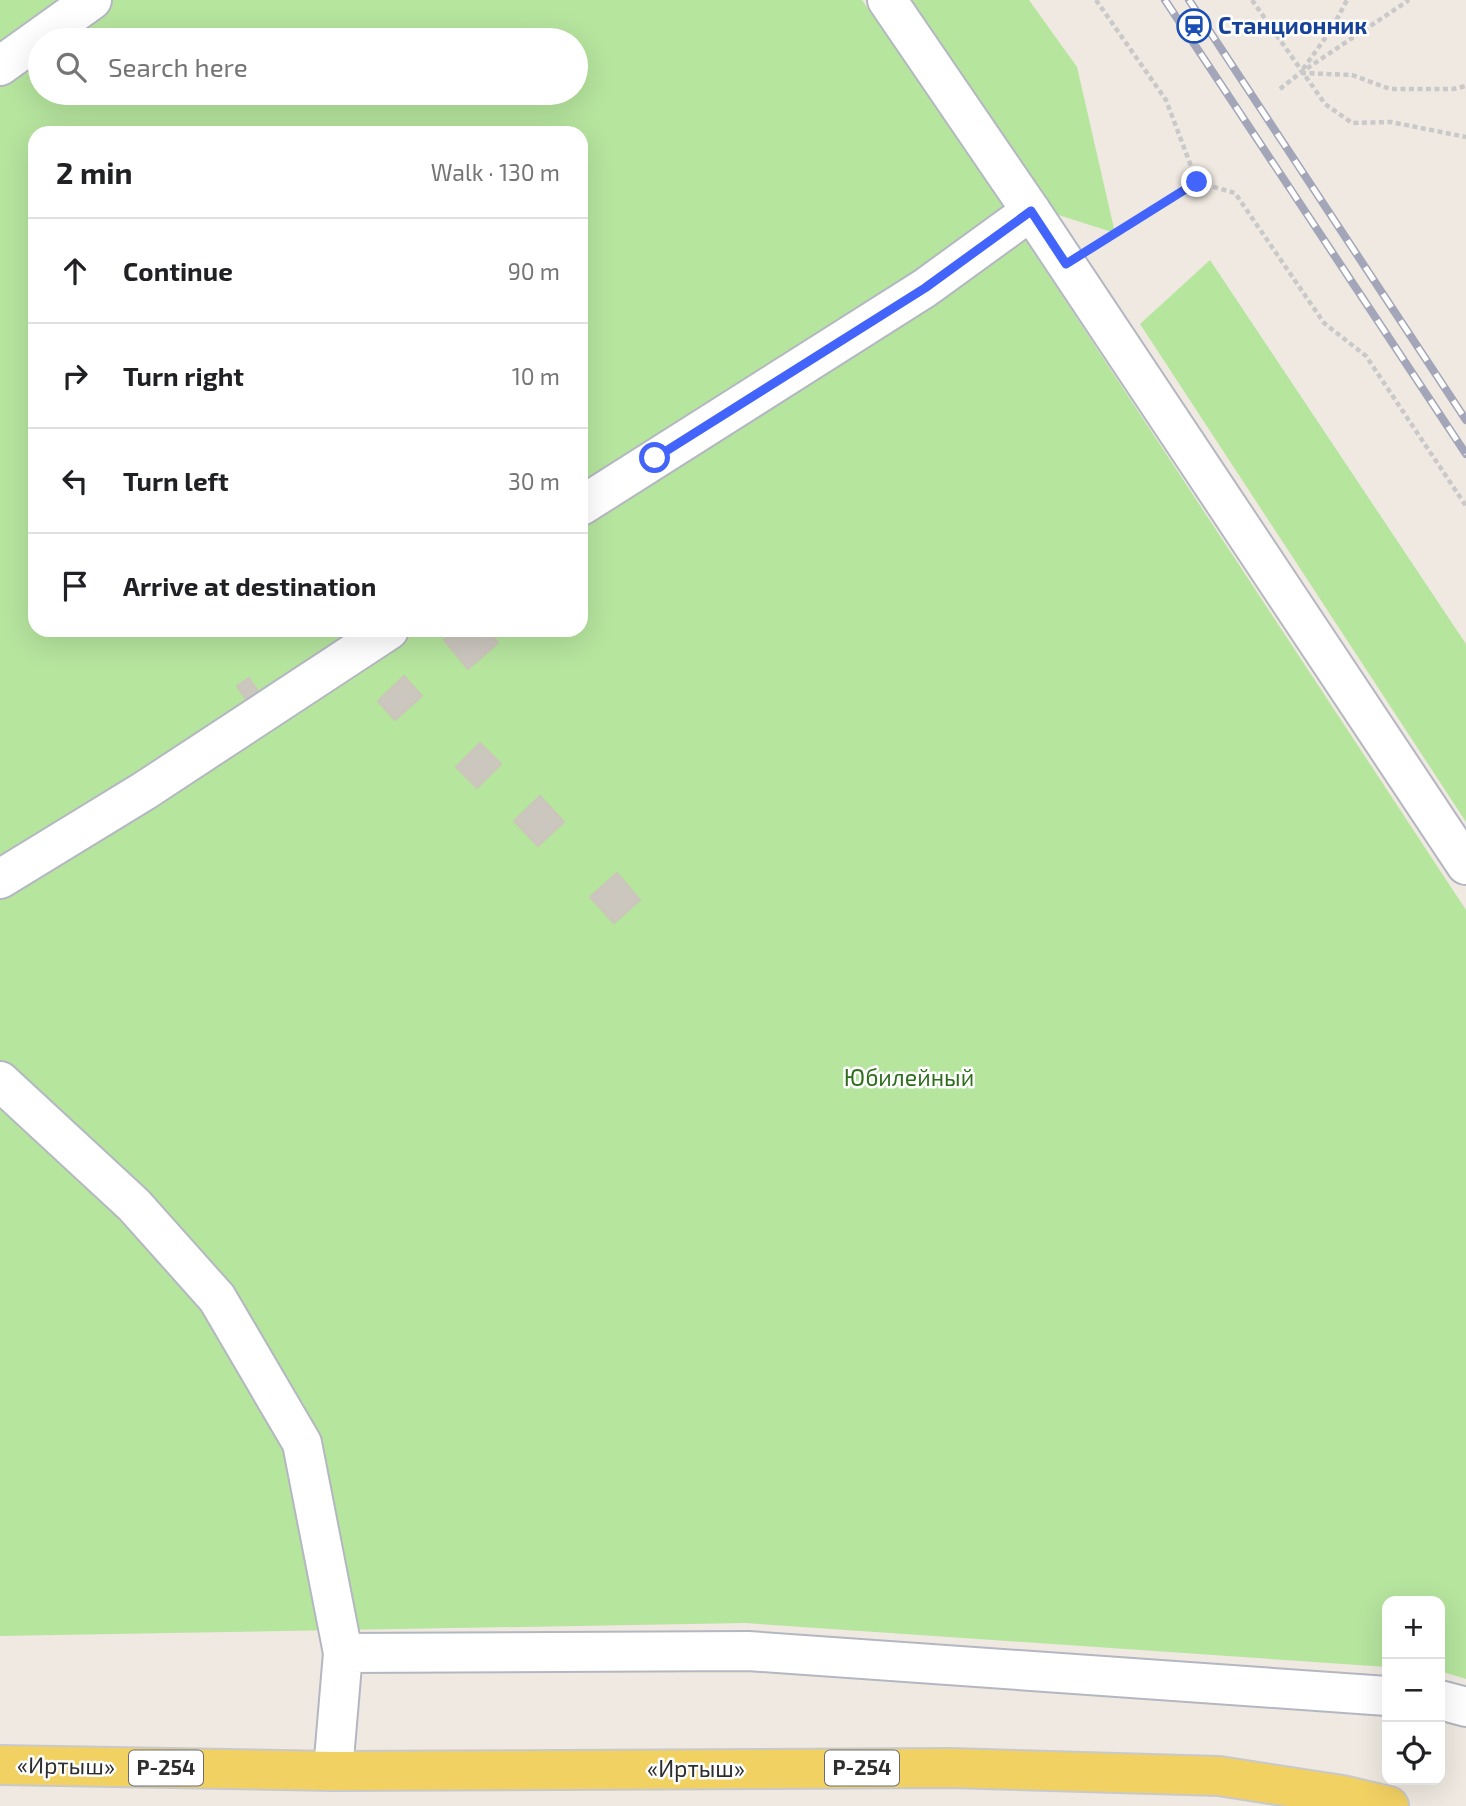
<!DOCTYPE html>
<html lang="en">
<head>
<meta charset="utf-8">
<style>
	:root { --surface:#fff; --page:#f2f2f2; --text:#202124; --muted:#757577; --line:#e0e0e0 }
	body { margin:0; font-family:"Exo 2",sans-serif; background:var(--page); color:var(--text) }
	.controls { position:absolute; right:21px; bottom:21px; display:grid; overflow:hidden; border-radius:14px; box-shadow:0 7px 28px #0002 }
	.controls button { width:63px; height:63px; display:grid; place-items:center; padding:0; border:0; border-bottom:2px solid var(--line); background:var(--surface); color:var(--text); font:35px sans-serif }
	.stop { position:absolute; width:21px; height:21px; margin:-16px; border:5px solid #4264fb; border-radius:50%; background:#fff }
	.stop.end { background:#4264fb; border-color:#fff; box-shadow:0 2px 7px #0008 }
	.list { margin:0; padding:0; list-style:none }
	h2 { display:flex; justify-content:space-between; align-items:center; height:91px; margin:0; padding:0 28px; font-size:30px }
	h2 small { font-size:23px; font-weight:400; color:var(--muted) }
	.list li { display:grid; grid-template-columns:46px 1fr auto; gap:21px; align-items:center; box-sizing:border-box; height:105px; padding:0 28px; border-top:2px solid var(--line) }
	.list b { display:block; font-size:26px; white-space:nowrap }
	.list em { font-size:23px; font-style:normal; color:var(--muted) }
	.icon { flex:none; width:38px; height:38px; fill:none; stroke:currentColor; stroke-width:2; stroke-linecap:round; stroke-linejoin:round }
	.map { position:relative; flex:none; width:1466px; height:1806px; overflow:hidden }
	.search { position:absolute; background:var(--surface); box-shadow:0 7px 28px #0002; left:28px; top:28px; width:560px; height:77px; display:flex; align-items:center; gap:18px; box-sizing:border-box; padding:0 24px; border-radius:38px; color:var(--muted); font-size:26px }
	.panel { position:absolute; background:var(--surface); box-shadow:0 7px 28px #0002; left:28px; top:126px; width:560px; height:511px; border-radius:21px }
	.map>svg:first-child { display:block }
	.green { fill:#b6e59e; fill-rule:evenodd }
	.building { fill:#cbc7bf; stroke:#cbc5ba; stroke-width:2 }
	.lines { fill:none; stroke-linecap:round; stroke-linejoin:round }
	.minor-casing { stroke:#b4b7c1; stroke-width:42 }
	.major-casing { stroke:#c9c9c9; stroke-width:42 }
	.path { stroke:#c9c9c9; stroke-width:4.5; stroke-dasharray:5 3.5; stroke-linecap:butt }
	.minor { stroke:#fff; stroke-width:38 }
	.major { stroke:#f2d163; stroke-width:38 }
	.rail-casing { stroke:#a3a6b8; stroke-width:8 }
	.rail { stroke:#fff; stroke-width:5; stroke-dasharray:16; stroke-linecap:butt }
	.route { stroke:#4264fb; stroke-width:9 }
	.labels { text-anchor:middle; stroke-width:5; stroke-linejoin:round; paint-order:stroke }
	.shield { fill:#fff; stroke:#6d6d6d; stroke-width:2 }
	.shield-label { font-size:21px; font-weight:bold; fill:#2e2e2e }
	.transit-label { font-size:23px; font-weight:bold; fill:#164399; stroke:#fff; text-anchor:start }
	.park-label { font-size:23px; fill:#2c6e1b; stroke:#fff }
	.street-label { font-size:23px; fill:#2e2e2e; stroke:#fff }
</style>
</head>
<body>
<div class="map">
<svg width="1466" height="1806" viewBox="0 0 1466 1806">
	<rect width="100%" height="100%" fill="#efe9e1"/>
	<g class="green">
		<path d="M 0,0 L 862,0 L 938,107 L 1466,910 L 1466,1679 L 1440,1671 L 1440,1601 L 1387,1601 L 1387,1667 L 745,1623 L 0,1636 ZM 40,40 L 576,40 L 576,93 L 40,93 ZM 35,133 L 581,133 L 581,630 L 35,630 Z"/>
		<path d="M 887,0 L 1029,0 L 1077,67 L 1115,233 L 1049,212 Z"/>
		<path d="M 1210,260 L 1466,644 L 1466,822 L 1140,324 Z"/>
	</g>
	<g class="building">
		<path d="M 456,630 L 487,630 L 498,643 L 468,669 L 444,640 Z"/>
		<path d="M 404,676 L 422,696 L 395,720 L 378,701 Z"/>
		<path d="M 249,678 L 263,699 L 251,707 L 237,686 Z"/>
		<path d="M 480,743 L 501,764 L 477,788 L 456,767 Z"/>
		<path d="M 540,796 L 564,822 L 538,846 L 514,821 Z"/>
		<path d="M 617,873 L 640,900 L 614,923 L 590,897 Z"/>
	</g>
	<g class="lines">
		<defs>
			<g id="minor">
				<path d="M 887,0 L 1031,211"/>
				<path d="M 0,66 L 92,0"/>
				<path d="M 581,506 L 925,288 L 1031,211 L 1466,865"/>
				<path d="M 0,879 L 144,791 L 389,630"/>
				<path d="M 0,1081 L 134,1205 L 217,1298 L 302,1443 L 343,1653"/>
				<path d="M 1440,1700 L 1466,1707"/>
				<path d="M 333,1771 L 343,1653 L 748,1651 L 1387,1696"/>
			</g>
			<path id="major" d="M 0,1765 L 333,1771 L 950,1768 L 1219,1776 L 1342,1795 L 1389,1806"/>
		</defs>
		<use href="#minor" class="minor-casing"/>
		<use href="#major" class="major-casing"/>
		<g class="path">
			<path d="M 1096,0 L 1166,100 L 1197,182"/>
			<path d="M 1252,0 L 1325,104 L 1352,123 L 1391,122 L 1466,137"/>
			<path d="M 1303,69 L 1331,30 L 1347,0"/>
			<path d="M 1301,73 L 1352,75 L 1390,89 L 1453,89 L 1466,86"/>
			<path d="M 1280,89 L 1300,73 L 1409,0"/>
			<path d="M 1096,245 L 1197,182 L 1235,193 L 1324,323 L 1366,356 L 1466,506"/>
		</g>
		<use href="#minor" class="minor"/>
		<use href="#major" class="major"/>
		<defs>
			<g id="rail">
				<path d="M 1165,0 L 1466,454"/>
				<path d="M 1189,0 L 1466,420"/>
			</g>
		</defs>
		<use href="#rail" class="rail-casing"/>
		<use href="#rail" class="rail"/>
	</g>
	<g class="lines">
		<path class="route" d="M 655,458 L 925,288 L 1031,211 L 1066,264 L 1197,182"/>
	</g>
	<defs>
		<symbol id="station-ring" viewBox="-11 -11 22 22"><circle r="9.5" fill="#fff" stroke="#1a4fb4" stroke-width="1.5"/><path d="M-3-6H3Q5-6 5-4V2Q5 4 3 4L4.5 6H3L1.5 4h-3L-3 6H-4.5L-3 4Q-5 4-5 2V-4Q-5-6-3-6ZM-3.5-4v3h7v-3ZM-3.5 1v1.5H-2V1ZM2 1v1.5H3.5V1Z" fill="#1a4fb4"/></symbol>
	</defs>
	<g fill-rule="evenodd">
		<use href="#station-ring" x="1175" y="7" width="38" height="38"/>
	</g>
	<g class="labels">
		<g class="shield">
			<rect x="129" y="1750.5" width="74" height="35" rx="5"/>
			<rect x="825" y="1750.5" width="74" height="35" rx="5"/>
		</g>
		<g class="shield-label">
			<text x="166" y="1775">Р-254</text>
			<text x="862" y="1775">Р-254</text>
		</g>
		<g class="transit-label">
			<text x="1218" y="34">Станционник</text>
		</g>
		<g class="park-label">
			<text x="909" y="1086">Юбилейный</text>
		</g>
		<g class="street-label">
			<text transform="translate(66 1766) rotate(1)" y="8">«Иртыш»</text>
			<text x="696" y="1777">«Иртыш»</text>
		</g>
	</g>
</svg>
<div class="controls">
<button>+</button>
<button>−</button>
<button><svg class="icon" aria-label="locate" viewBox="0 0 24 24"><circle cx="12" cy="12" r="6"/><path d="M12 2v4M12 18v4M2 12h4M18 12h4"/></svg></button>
</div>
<div class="stop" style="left:655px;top:458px"></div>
<div class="stop end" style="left:1197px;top:182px"></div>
<div class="search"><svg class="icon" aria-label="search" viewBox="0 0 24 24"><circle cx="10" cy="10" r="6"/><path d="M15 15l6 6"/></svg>Search here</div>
<section class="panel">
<h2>2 min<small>Walk · 130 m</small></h2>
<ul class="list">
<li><svg class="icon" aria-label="ahead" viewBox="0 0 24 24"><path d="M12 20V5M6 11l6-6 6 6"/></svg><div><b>Continue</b></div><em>90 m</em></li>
<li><svg class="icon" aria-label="right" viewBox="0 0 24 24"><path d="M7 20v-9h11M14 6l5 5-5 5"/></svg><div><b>Turn right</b></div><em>10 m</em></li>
<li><svg class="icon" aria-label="left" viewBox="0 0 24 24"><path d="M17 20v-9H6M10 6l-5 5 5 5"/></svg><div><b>Turn left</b></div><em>30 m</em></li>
<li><svg class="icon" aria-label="arrive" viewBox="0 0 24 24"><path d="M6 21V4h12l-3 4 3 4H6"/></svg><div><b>Arrive at destination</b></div></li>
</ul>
</section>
</div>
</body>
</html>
